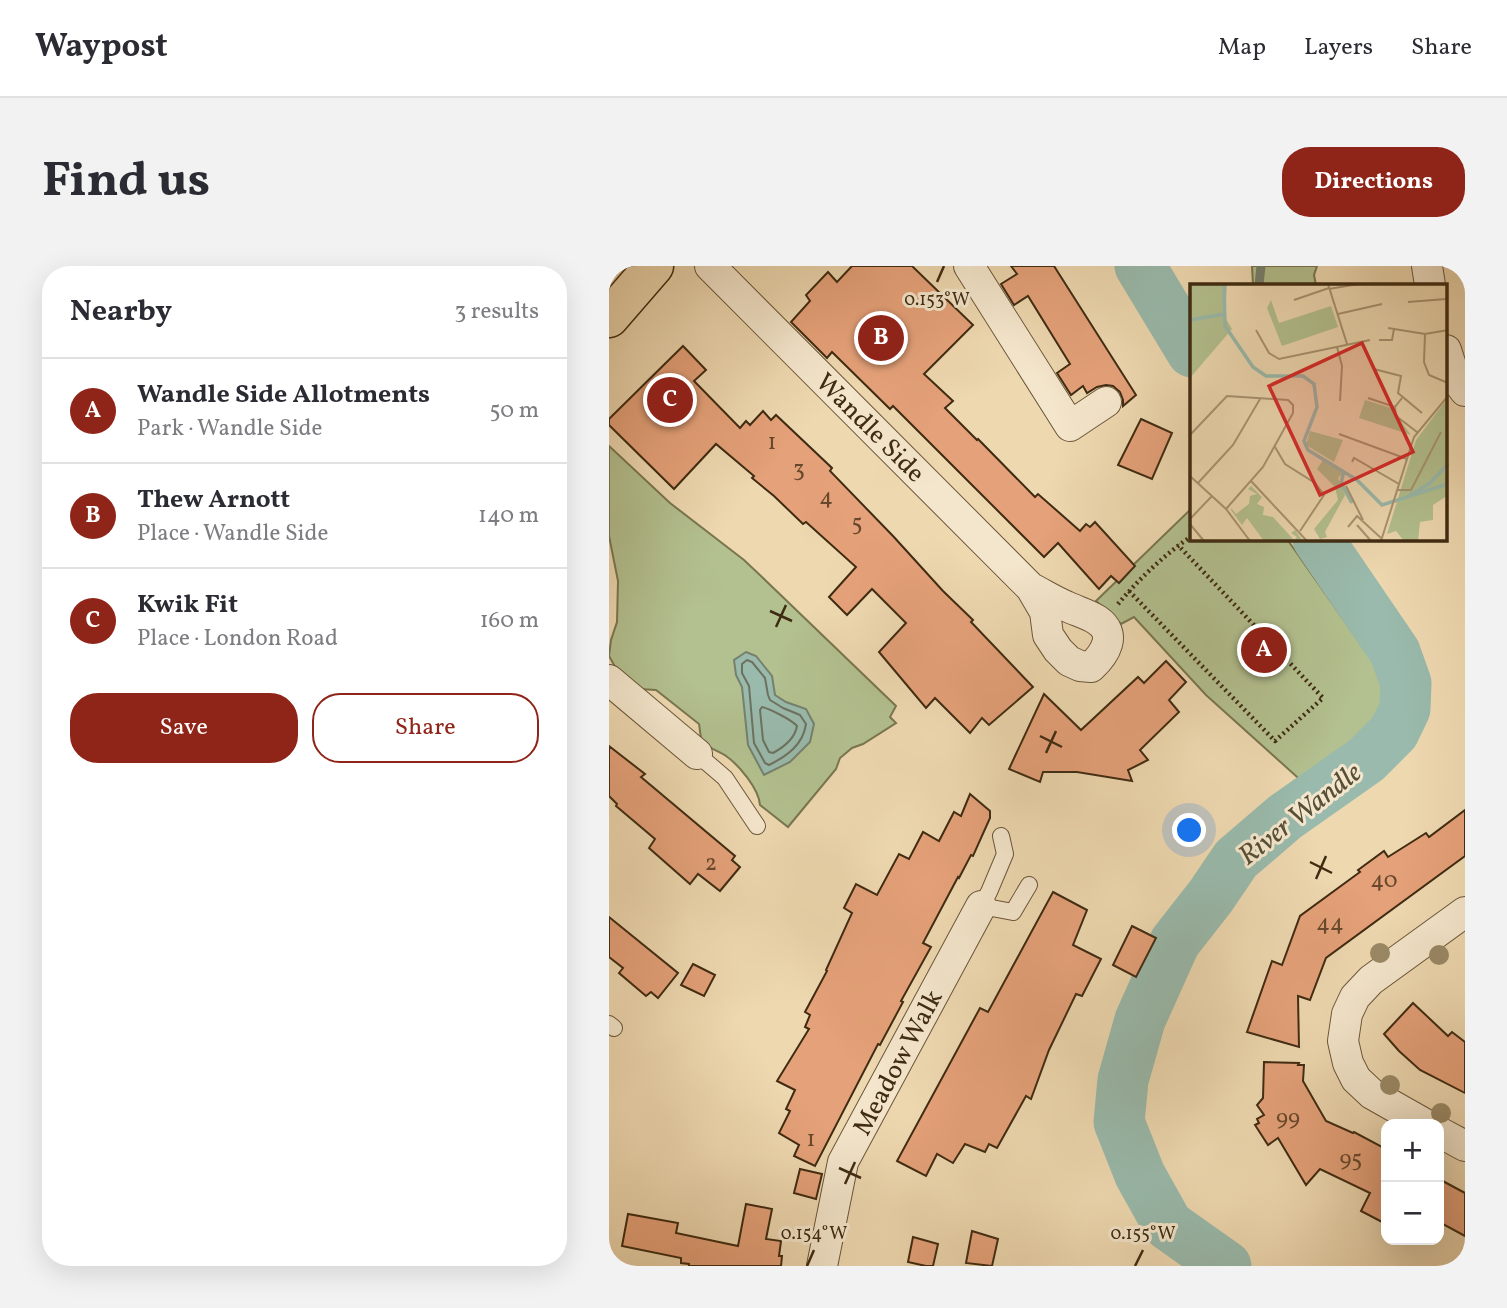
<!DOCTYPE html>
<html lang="en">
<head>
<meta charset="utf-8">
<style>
	:root { --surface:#fff; --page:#f2f2f3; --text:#2b2b33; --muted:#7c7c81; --line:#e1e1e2; --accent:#8f2418 }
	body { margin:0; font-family:Vollkorn,serif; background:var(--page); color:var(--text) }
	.controls { position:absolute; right:21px; bottom:21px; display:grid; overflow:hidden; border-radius:14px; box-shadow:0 7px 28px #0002 }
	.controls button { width:63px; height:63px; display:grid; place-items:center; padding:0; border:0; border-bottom:2px solid var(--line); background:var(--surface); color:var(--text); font:35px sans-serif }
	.you { position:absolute; left:581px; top:565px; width:24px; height:24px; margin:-18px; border:5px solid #fff; border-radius:50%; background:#1a73e8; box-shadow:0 0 0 10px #1a73e833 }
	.badge { display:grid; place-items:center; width:46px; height:46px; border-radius:50%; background:var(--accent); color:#fff; font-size:23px; font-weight:700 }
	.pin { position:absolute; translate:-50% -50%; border:4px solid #fff; box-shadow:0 2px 7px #0006 }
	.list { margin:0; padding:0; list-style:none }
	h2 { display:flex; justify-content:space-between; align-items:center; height:91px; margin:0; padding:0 28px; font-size:30px }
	h2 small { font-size:23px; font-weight:400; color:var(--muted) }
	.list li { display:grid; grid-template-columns:46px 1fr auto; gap:21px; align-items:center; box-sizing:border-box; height:105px; padding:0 28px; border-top:2px solid var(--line) }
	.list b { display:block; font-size:26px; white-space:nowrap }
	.list p { margin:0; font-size:23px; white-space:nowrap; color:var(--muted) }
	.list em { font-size:23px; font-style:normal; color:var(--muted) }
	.actions { display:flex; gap:14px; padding:21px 28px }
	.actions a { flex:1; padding:16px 0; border:2px solid var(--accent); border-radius:28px; text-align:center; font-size:24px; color:var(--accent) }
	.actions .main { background:var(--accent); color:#fff }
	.map { position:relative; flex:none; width:856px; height:1000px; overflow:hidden; border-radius:28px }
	header { display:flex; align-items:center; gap:42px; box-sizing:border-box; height:98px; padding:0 35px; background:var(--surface); border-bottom:2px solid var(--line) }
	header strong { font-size:33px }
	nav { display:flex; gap:38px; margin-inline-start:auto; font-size:24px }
	.intro { display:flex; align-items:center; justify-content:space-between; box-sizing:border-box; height:168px; padding:0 42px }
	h1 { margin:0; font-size:49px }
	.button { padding:18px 32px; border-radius:28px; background:var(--accent); color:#fff; font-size:24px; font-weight:700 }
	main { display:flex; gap:42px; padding:0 42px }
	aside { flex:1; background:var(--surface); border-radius:28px; box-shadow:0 7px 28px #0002 }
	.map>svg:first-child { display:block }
	.green { fill:#b3c08f; stroke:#797650; stroke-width:2 }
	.water { fill:#99baac; stroke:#75816e; stroke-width:2 }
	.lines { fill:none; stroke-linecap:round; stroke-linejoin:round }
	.shore { stroke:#6c725f; stroke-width:2 }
	.stream { stroke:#75816e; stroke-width:9 }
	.river { stroke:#99baac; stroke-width:51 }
	.building { fill:#e5a179; stroke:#3f2b12; stroke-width:2 }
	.service-casing { stroke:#6b563a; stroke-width:18 }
	.minor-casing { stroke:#6b563a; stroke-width:32 }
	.primary-casing { stroke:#3f2b12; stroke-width:41 }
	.path { stroke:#3f2b12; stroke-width:4.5; stroke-dasharray:2 3.5; stroke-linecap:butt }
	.service { stroke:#f4e6cc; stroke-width:16 }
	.minor { stroke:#f4e6cc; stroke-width:30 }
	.primary { stroke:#eed8b0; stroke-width:38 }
	.tree { fill:#9a8967 }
	.ticks { fill:none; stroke:#3f2b12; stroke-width:2.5 }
	.labels { text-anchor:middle; stroke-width:6; stroke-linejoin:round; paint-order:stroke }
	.number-label { font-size:23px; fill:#68482c }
	.street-label { font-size:26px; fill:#3f2b12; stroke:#f4e6cc }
	.water-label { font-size:28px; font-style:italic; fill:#564f38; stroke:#f4e6cc }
	.inset-river { fill:none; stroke:#99baac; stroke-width:3.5 }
	.inset-road { fill:none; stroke:#a89371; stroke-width:2 }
	.view { fill:#d62828; fill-opacity:0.15; stroke:#d62828; stroke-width:3.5 }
	.inset-edge { fill:none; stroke:#3f2b12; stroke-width:3.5 }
	.ticks-label { font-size:18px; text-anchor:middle; fill:#3f2b12; stroke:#f4e6cc; stroke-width:6; stroke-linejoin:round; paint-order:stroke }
</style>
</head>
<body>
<header>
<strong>Waypost</strong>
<nav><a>Map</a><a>Layers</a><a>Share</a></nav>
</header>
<div class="intro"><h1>Find us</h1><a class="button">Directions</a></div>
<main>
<aside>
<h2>Nearby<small>3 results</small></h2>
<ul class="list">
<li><span class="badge">A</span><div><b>Wandle Side Allotments</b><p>Park · Wandle Side</p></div><em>50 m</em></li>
<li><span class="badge">B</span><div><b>Thew Arnott</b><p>Place · Wandle Side</p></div><em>140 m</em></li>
<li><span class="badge">C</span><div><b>Kwik Fit</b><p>Place · London Road</p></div><em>160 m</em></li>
</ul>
<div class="actions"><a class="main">Save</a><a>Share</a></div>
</aside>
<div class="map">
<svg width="856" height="1000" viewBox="0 0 856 1000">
	<rect width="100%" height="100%" fill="#eed8b0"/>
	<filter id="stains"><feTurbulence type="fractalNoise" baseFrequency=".00286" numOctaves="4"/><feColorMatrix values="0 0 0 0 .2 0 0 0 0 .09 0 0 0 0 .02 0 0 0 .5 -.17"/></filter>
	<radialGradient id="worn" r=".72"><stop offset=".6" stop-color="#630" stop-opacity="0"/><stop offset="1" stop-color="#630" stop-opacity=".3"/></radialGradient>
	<g class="green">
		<path d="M 643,0 L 708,0 L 705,9 L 707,19 L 644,19 Z"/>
		<path d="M 0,180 L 61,237 L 135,294 L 153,311 L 287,440 L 281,451 L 287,457 L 254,478 L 243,482 L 231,492 L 227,503 L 179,561 L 151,539 C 150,523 130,499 117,490 C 110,485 98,482 93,475 C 91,470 91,463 90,458 L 47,424 L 30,423 L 9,406 L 0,390 L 2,374 L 8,356 L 9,315 L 0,270 Z"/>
		<path d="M 583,242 L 583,273 L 678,273 L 774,410 C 779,423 784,434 780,448 C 776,466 714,506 697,519 L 597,429 L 525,351 L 512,358 L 487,335 Z"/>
	</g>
	<path class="water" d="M 137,386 L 147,390 L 163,410 L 166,429 L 177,436 L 197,443 L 205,458 L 201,476 L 181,496 L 155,509 L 139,479 L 133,421 L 127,409 L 125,394 Z"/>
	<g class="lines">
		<g class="shore">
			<path d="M 138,394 L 143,396 L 156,412 L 159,429 L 161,434 L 174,442 L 191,449 L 197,458 C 194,479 178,490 160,499 L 156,497 L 145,477 L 140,420 L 133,407 L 133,398 Z"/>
			<path d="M 153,441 C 161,443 183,454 188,460 C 186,472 175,481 164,487 L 160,486 L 154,474 L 151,444 Z"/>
		</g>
		<path class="stream" d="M 650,19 L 652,0"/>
		<g class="river">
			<path d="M 531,0 L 583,86"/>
			<path d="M 617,1000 L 559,959 L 531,909 L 510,856 L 514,814 L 531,754 L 566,676 L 602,630 L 627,593 L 676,551 L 757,494 L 785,466 L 796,443 L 797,417 L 786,386 L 709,273"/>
		</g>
	</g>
	<g class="building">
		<path d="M 243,0 L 303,0 L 364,59 L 315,108 L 344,135 L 336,142 L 368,174 L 369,173 L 426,231 L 429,228 L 471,265 L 477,258 L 481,261 L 486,256 L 526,300 L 510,317 L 502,310 L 490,323 L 449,277 L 435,291 L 284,140 L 281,143 L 223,86 L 218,92 L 182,56 L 201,35 L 197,29 L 219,6 L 228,16 Z"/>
		<path d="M 402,0 L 445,0 L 527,129 L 514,140 L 514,134 L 511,126 L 504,120 L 497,119 L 488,121 L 478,127 L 474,120 L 462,129 L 448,107 L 461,98 L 419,30 L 405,39 L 392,18 L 408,8 Z"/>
		<path d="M 74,80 L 97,104 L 85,115 L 131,162 L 137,155 L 141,159 L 154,145 L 162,154 L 167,149 L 223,202 L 221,205 L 284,270 L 334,325 L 364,354 L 362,356 L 424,421 L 380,459 L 373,452 L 361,467 L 326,432 L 317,442 L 270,386 L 297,357 L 263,323 L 238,349 L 220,331 L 247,301 L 197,256 L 194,258 L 165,230 L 143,212 L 145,210 L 107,178 L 65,223 L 0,159 L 0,153 Z"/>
		<path d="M 532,153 L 563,167 L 543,213 L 509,199 Z"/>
		<path d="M 557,395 L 577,416 L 560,434 L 570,446 L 531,484 L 539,494 L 519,504 L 523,515 L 468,506 L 434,506 L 431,516 L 400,503 L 435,428 L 472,464 L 529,411 L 535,417 Z"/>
		<path d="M 0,480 L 36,508 L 32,511 L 126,590 L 123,594 L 131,601 L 111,625 L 89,608 L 81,618 L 40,582 L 46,573 L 7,540 L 8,538 L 0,530 Z"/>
		<path d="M 361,528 L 381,545 L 381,552 L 364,590 L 362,589 L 350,612 L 349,611 L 314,677 L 322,681 L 292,735 L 294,736 L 271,779 L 269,778 L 206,900 L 185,890 L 190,879 L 170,867 L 181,845 L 177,843 L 186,824 L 168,815 L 200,763 L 196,761 L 201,749 L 196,746 L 218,705 L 217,704 L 243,647 L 235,642 L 247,618 L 268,629 L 290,588 L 300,593 L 314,566 L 330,575 L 345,546 L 352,550 Z"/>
		<path d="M 856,544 L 856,590 L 717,692 L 701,734 L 689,730 L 690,781 L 638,766 L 663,695 L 673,699 L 691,650 L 751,606 L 749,604 L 775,585 L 779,591 L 817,567 L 820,571 Z"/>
		<path d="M 444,626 L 478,644 L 464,679 L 492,693 L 473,730 L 467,728 L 440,784 L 422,833 L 417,830 L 388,882 L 380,878 L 376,886 L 356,878 L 344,897 L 328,888 L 317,910 L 288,895 L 371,742 L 379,746 Z"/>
		<path d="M 0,651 L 69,707 L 49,732 L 42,726 L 37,730 L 10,707 L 14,702 L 0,691 Z"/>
		<path d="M 523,660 L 547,672 L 527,711 L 504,699 Z"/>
		<path d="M 84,698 L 106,709 L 95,730 L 72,719 Z"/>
		<path d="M 804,737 L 839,770 L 843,766 L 856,776 L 856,827 L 811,804 L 790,785 L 775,768 Z"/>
		<path d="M 655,796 L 690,797 L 689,799 L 695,799 L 694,815 L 717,855 L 744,867 L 745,866 L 777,883 L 777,958 L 752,945 L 761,927 L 711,903 L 697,919 L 669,872 L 659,879 L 646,859 L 650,857 L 648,853 L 655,849 L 648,839 L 654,832 Z"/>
		<path d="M 191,903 L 213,908 L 207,933 L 185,927 Z"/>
		<path d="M 830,913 L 856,927 L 856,970 L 830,956 Z"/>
		<path d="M 137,938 L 163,943 L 157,973 L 172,975 L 170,990 L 173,990 L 172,1000 L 80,1000 L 80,998 L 72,997 L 72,992 L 13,980 L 19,948 L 69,957 L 67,967 L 129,980 Z"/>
		<path d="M 363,965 L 389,973 L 383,1000 L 357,997 Z"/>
		<path d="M 304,971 L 329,978 L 324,1000 L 317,1000 L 299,996 Z"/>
	</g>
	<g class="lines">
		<defs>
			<g id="service">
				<path d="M 88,488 L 116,512 L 148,560"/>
				<path d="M 392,570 L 396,588 L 380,626 L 372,640 L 404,646 L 420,619"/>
				<path d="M 0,758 L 5,762"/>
			</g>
			<g id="minor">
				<path d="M 101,0 L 422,322 L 436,346 L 439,369 L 449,384 L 460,395 L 471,400 L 482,401 C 496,388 509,368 488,354 C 479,348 467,345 457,340 C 445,335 434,328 422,322"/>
				<path d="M 360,0 L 461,160 L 497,136"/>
				<path d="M 818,0 L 821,19"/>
				<path d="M 837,84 L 846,112 L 856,125"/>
				<path d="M 0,414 L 88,488"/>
				<path d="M 816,858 L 763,828 L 747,813 L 739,797 L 734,775 L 738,748 L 746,731 L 762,714 L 856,646"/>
				<path d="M 830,866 L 856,880"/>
				<path d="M 213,1000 L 234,896 L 372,640"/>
			</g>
			<path id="primary" d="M 0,52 L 45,0"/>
		</defs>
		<use href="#service" class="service-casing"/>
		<use href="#minor" class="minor-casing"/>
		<use href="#primary" class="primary-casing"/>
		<g class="path">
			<path d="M 520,325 L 666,475 L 714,432 L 569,279"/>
			<path d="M 509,338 C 530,313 556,288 583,270"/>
		</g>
		<use href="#service" class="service"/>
		<use href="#minor" class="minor"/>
		<use href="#primary" class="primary"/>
	</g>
	<g class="tree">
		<circle cx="771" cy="687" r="10"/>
		<circle cx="830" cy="689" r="10"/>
		<circle cx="781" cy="819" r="10"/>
		<circle cx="832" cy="847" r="10"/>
	</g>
	<path class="ticks" d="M 328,16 L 335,0M 161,345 L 183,355M 167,361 L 177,339M 431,470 L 453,481M 437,487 L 447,465M 701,596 L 723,607M 707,613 L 717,590M 230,902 L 252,912M 236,918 L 246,896M 198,1000 L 205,984M 526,1000 L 534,984"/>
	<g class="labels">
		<g class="number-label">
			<text x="163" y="183">1</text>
			<text x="190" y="210">3</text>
			<text x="217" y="238">4</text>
			<text x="248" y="264">5</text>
			<text x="102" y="604">2</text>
			<text x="775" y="621">40</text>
			<text x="721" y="664">44</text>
			<text x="679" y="859">99</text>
			<text x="202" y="880">1</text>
			<text x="742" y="900">95</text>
		</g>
		<g class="street-label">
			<text transform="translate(262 161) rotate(45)" y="9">Wandle Side</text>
			<text transform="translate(288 796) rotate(-62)" y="9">Meadow Walk</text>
		</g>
		<g class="water-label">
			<text transform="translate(690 547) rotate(-38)" y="10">River Wandle</text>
		</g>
	</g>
	<g transform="translate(581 18)">
		<rect width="257" height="257" fill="#eed8b0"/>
		<path d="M 0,0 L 37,0 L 35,33 L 42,45 L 0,94 ZM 81,16 L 89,39 L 141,22 L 148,43 L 92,62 L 77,24 ZM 257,115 L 257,212 L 243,221 L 243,236 L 230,238 L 228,257 L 214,257 L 206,247 L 197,250 L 226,156 ZM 175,116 L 201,124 L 221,151 L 169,134 ZM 120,147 L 153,156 L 144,178 L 116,161 ZM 133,176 L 153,189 L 148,194 L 155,211 L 135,248 L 137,253 L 130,255 L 124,245 L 148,216 L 145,203 L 127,185 ZM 61,202 L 72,213 L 67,220 L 74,223 L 73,231 L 83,233 L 104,256 L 107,253 L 101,249 L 105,246 L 113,257 L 74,257 L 57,234 L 52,241 L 41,226 L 41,224 L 46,230 L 59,220 L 60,212 L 67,210 L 58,205 Z" fill="#b3c08f"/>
		<path class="inset-river" d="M 34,0 L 35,42 L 63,83 L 76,92 L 113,92 L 124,100 L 127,123 L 114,157 L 118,166 L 167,196 L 192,221 L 258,200M 0,36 L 35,30M 154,187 L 151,199 L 162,219M 217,213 L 239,200 L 258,180"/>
		<path class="inset-road" d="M 138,0 L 157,60M 139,5 L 168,0M 104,16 L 139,4M 218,18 L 256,15M 148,30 L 192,20M 198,44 L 235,50 L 258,46M 66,46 L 79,69 L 89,75 L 180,56M 235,50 L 234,78 L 239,91 L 258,99M 189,56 L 202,56 L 204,45M 147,63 L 152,82 L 150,117M 184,85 L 211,92 L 208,109 L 232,129M 178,114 L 205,123M 212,114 L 205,123 L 206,132 L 227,148M 0,151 L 37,112 L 98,116 L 103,121 L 103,129 L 73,183 L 36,225M 160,154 L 149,150 L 217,175M 85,163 L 95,180 L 125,199 L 134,211 L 110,247M 162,178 L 164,174 L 209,200M 0,192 L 36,225 L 60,257M 61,197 L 117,257M 8,199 L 43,161 L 70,115M 156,202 L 173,236M 208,206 L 221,206 L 251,148M 0,235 L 22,212M 0,240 L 14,257M 167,241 L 181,257M 158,243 L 167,232 L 191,254M 191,257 L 224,153 L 258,112"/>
		<path class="view" d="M 172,59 L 223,168 L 130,211 L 79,102 Z"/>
		<rect width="257" height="257" class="inset-edge"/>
	</g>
	<g class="ticks-label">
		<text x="328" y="39">0.153°W</text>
		<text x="205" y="973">0.154°W</text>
		<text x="534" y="973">0.155°W</text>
	</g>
	<rect width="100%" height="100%" filter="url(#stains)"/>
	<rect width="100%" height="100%" fill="url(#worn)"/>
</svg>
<div class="controls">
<button>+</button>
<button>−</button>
</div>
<div class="you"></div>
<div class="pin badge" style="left:655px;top:384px">A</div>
<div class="pin badge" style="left:272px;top:72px">B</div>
<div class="pin badge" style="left:61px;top:134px">C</div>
</div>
</main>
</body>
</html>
